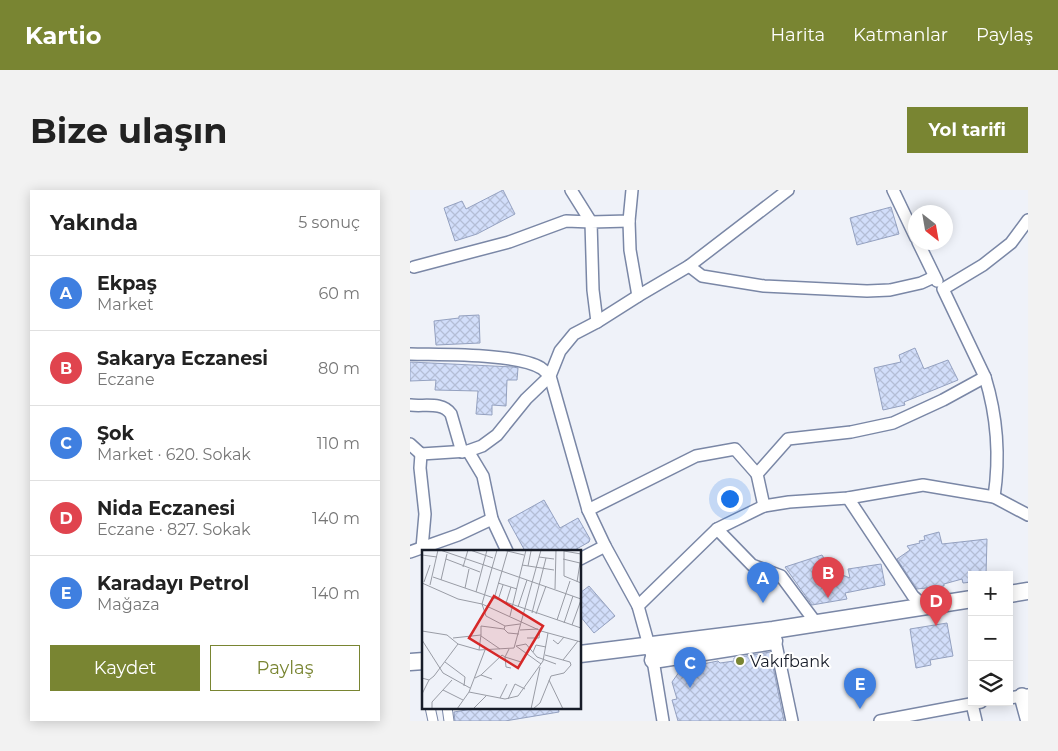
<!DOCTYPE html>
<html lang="tr">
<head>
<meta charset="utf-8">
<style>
	:root { --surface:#fff; --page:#f2f2f2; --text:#222; --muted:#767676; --line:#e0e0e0; --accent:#798532 }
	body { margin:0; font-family:Montserrat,sans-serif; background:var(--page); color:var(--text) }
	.controls { position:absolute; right:15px; bottom:15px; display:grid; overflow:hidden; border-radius:0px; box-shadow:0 2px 12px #0003 }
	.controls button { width:45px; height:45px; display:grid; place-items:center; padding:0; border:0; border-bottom:1px solid var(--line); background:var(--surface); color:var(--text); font:25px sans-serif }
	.compass { position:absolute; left:498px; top:15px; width:45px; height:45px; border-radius:50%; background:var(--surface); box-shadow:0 2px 12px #0003; rotate:149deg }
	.you { position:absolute; left:319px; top:308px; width:18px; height:18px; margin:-12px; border:4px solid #fff; border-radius:50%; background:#1a73e8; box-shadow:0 0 0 8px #1a73e833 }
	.badge { display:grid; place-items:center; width:32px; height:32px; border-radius:50%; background:var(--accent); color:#fff; font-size:16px; font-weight:700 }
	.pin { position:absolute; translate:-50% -41px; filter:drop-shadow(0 1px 2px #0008) }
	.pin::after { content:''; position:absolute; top:26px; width:18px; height:15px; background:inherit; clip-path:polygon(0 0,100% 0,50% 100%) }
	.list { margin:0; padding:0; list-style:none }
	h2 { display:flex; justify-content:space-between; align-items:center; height:65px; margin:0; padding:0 20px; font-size:21px }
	h2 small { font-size:16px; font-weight:400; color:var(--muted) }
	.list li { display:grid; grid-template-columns:32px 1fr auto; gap:15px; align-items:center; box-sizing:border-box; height:75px; padding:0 20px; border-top:1px solid var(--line) }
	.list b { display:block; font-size:19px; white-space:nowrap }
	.list p { margin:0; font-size:16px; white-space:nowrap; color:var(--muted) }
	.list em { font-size:16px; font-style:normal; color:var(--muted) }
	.actions { display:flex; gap:10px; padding:15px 20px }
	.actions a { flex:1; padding:11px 0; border:1px solid var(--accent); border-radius:0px; text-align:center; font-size:18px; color:var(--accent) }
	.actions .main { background:var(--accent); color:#fff }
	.icon { flex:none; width:28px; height:28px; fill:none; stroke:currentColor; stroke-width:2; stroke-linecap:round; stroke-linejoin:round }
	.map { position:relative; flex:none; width:618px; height:531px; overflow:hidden; border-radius:0px }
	header { display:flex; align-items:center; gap:30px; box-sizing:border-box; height:70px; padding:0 25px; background:var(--accent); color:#fff }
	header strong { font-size:24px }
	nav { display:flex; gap:28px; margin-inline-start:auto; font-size:18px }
	.intro { display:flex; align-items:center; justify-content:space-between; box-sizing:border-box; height:120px; padding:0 30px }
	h1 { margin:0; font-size:35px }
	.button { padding:12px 22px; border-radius:0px; background:var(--accent); color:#fff; font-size:18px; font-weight:700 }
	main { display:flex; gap:30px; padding:0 30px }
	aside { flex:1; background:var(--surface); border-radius:0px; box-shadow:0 2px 12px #0003 }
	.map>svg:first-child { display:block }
	.building { fill:url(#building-cross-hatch); stroke:#94a1c0 }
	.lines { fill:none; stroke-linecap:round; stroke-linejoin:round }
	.pedestrian-casing { stroke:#7a87a6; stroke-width:11 }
	.minor-casing { stroke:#7a87a6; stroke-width:14 }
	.tertiary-casing { stroke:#7a87a6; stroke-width:18 }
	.secondary-casing { stroke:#7a87a6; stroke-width:19 }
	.pedestrian { stroke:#fff; stroke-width:9 }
	.minor { stroke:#fff; stroke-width:11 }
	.tertiary { stroke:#fff; stroke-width:15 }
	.secondary { stroke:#fff; stroke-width:16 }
	.poi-dot { fill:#798532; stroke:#fff; stroke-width:2 }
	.labels { text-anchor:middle; stroke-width:4; stroke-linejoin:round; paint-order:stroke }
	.poi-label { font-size:16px; fill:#171c28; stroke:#fff; text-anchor:start }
	.inset-road { fill:none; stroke:#999ca5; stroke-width:1 }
	.view { fill:#d62828; fill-opacity:0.15; stroke:#d62828; stroke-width:2.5 }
	.inset-edge { fill:none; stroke:#171c28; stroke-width:2.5 }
</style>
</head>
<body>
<header>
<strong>Kartio</strong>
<nav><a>Harita</a><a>Katmanlar</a><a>Paylaş</a></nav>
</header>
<div class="intro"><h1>Bize ulaşın</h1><a class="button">Yol tarifi</a></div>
<main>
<aside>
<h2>Yakında<small>5 sonuç</small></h2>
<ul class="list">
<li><span class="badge" style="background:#3f7fe0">A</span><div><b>Ekpaş</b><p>Market</p></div><em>60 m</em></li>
<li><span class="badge" style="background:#e0444e">B</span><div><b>Sakarya Eczanesi</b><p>Eczane</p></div><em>80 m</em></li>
<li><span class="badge" style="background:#3f7fe0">C</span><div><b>Şok</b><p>Market · 620. Sokak</p></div><em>110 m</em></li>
<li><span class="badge" style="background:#e0444e">D</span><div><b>Nida Eczanesi</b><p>Eczane · 827. Sokak</p></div><em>140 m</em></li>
<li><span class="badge" style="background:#3f7fe0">E</span><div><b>Karadayı Petrol</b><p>Mağaza</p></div><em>140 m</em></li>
</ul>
<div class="actions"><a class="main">Kaydet</a><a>Paylaş</a></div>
</aside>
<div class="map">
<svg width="618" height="531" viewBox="0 0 618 531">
	<defs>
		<pattern id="building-cross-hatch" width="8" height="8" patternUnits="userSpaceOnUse" patternTransform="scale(1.25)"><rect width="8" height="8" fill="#d2defa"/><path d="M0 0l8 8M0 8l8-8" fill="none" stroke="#b4bed6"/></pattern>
	</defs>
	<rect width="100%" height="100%" fill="#eff2f9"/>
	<g class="building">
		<path d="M 93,0 L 105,24 L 67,44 L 45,51 L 34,18 L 52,11 L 56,19 Z"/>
		<path d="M 481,17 L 489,44 L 447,55 L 440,28 Z"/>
		<path d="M 69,125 L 70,153 L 26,155 L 24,131 L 49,128 L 49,126 Z"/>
		<path d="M 505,158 L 514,179 L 538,170 L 548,190 L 494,212 L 495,215 L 473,220 L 464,178 L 491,172 L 489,165 Z"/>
		<path d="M 0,172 L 103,177 L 108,178 L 107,190 L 97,190 L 96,216 L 82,215 L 82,225 L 66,224 L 68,201 L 25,200 L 26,190 L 0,191 Z"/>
		<path d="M 134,310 L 150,338 L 168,328 L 180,349 L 179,352 L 163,361 L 115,361 L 98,330 Z"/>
		<path d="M 529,342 L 532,354 L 577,349 L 576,385 L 562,385 L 562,392 L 553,393 L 552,389 L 534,394 L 534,396 L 507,399 L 487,369 L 500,360 L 497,356 L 510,353 L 509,351 L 515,350 L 514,346 Z"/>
		<path d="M 412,365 L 422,381 L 440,388 L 438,379 L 471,374 L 475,395 L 435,403 L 437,409 L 402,415 L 375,377 Z"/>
		<path d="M 179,396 L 205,426 L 184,443 L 170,426 L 170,403 Z"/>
		<path d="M 537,433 L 543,466 L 520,470 L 521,475 L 506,478 L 500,439 Z"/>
		<path d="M 360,462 L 374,531 L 268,531 L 262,510 L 267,509 L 262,492 L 272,478 L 308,471 L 310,473 L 324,471 L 324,468 Z"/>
		<path d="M 74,517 L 148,517 L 149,522 L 95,531 L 45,531 L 44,522 Z"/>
	</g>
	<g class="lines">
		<defs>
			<g id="pedestrian">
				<path d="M 20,517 L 23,531"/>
				<path d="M 37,517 L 39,531"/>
			</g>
			<g id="minor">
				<path d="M 161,0 L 181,32"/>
				<path d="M 483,0 L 506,48"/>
				<path d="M 618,30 L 601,53 L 573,75 L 533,99 L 575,187 L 533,210 L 483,233 L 441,242 L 378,249 L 347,284 L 354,316 L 379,312 L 438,308 L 513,295 L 584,307 L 618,325"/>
				<path d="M 219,31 L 220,60 L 228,106"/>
				<path d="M 508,52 L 527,91"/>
				<path d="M 279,76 L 292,86 L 354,96 L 457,101 L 480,100 L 511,93 L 524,87"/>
				<path d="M 4,77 L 99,52 L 156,31 L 181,32"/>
				<path d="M 187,132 L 183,100 L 181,32 L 219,31 L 222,0"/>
				<path d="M 0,164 C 30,165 107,163 131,178 C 134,180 137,183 140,186 L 116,209 L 87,245 L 72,256 L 58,261 L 11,264 L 0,254"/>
				<path d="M 575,187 C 587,226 590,267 584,307"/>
				<path d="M 0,215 C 13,217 32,211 41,224 L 52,262"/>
				<path d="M 58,261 L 73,286 L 82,329 L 97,361"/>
				<path d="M 11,264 L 10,278 L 15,324 L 12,358"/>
				<path d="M 438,308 L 503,406 L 514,416"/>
				<path d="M 178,320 L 286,266 L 325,259 L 347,284"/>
				<path d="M 307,339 L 342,375 L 371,386 L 406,433"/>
				<path d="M 0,362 L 48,345 L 82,329"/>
				<path d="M 170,369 L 195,356"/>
				<path d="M 228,416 L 307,339 L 354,316"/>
				<path d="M 364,445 L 382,531"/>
				<path d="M 599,508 L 618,505"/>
				<path d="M 562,514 L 566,531"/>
				<path d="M 253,531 L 243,470 L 228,416 L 195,356 L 178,320 L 140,186 L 150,161 L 164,144 L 187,132 L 228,106 L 279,76 L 378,0"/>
				<path d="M 470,531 L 571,512"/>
			</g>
			<path id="tertiary" d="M 612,506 L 618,528"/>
			<g id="secondary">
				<path d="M 599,404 L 618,401"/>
				<path d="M 170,464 L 363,440 L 562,409"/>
				<path d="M 243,470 L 364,451"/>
				<path d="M 0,472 L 14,471"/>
			</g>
		</defs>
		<use href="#pedestrian" class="pedestrian-casing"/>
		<use href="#minor" class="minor-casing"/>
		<use href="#tertiary" class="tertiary-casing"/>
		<use href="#secondary" class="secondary-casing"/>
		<use href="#pedestrian" class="pedestrian"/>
		<use href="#minor" class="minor"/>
		<use href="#tertiary" class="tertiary"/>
		<use href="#secondary" class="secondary"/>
	</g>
	<circle class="poi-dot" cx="330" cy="471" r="5"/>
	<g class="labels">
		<g class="poi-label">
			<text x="340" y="477">Vakıfbank</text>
		</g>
	</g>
	<g transform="translate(12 360)">
		<rect width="159" height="159" fill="#eff2f9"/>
		<path class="inset-road" d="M 18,0 L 68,17M 48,0 L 71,8M 81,0 L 102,5M 142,0 L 142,26 L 159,33M 142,1 L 159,4M 0,5 L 15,7M 117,7 L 132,9M 24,9 L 58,22M 141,9 L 158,13M 100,15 L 132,20M 106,16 L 109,1M 41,17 L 46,0M 68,17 L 159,49M 11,27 L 159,78M 19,30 L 25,4M 2,32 L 8,15M 155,32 L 158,13M 0,33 L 36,49 L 60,54 L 119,81 L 159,92M 76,33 L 95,39M 8,35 L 16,0M 43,38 L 47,19M 133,39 L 134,0M 54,42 L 65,0M 72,49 L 86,0M 76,50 L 81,35M 84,53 L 89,37M 60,54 L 75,0M 96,57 L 105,30M 110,63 L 124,8M 114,64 L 124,36M 88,66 L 104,0M 135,70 L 148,31M 142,73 L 151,46M 150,75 L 159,50M 83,76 L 98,74M 82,79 L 86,83 L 97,84M 98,80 L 116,79M 0,81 L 25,85 L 36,94 L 57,100 L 92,98 L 119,0M 59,86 L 78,99M 31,88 L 59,85 L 59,76 L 82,79 L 83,76 L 64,66 L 60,54M 105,88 L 117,88 L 118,80M 0,90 L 21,123 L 48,138M 131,90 L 136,94 L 142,87M 57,100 L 59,85M 111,102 L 114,95 L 124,97M 141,110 L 156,91M 23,112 L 43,127 L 42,136M 119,114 L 94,96 L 104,94 L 115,107 L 134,114M 89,118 L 84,117 L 83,107 L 99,112M 59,125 L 80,105 L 83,107 L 87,99M 0,128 L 7,130 L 12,126 L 36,94M 53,128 L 59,125 L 70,129M 127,130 L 141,159M 21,140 L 41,150M 47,142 L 83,149 L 96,146 L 121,111 L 126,83M 0,144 L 7,130M 78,148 L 85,134M 86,149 L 93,134 L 103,139M 10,159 L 10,152 L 30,130M 35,159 L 47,142 L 63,100M 51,159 L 64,146M 109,159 L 118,117M 111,159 L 118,153 L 129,126 L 142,123 L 149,115 L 148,112 L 123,105"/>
		<path class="view" d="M 72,46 L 121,76 L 96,118 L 47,88 Z"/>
		<rect width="159" height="159" class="inset-edge"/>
	</g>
</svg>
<div class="controls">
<button>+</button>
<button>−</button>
<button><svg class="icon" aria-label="layers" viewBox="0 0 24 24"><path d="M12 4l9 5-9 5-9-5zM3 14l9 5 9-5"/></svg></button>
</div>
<svg class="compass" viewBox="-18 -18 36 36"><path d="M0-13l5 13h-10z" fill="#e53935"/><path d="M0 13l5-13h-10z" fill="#767676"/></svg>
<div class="you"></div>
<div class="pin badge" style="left:353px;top:413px;background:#3f7fe0">A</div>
<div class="pin badge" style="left:418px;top:408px;background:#e0444e">B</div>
<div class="pin badge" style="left:280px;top:498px;background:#3f7fe0">C</div>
<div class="pin badge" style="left:526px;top:436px;background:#e0444e">D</div>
<div class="pin badge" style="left:450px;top:519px;background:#3f7fe0">E</div>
</div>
</main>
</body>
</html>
